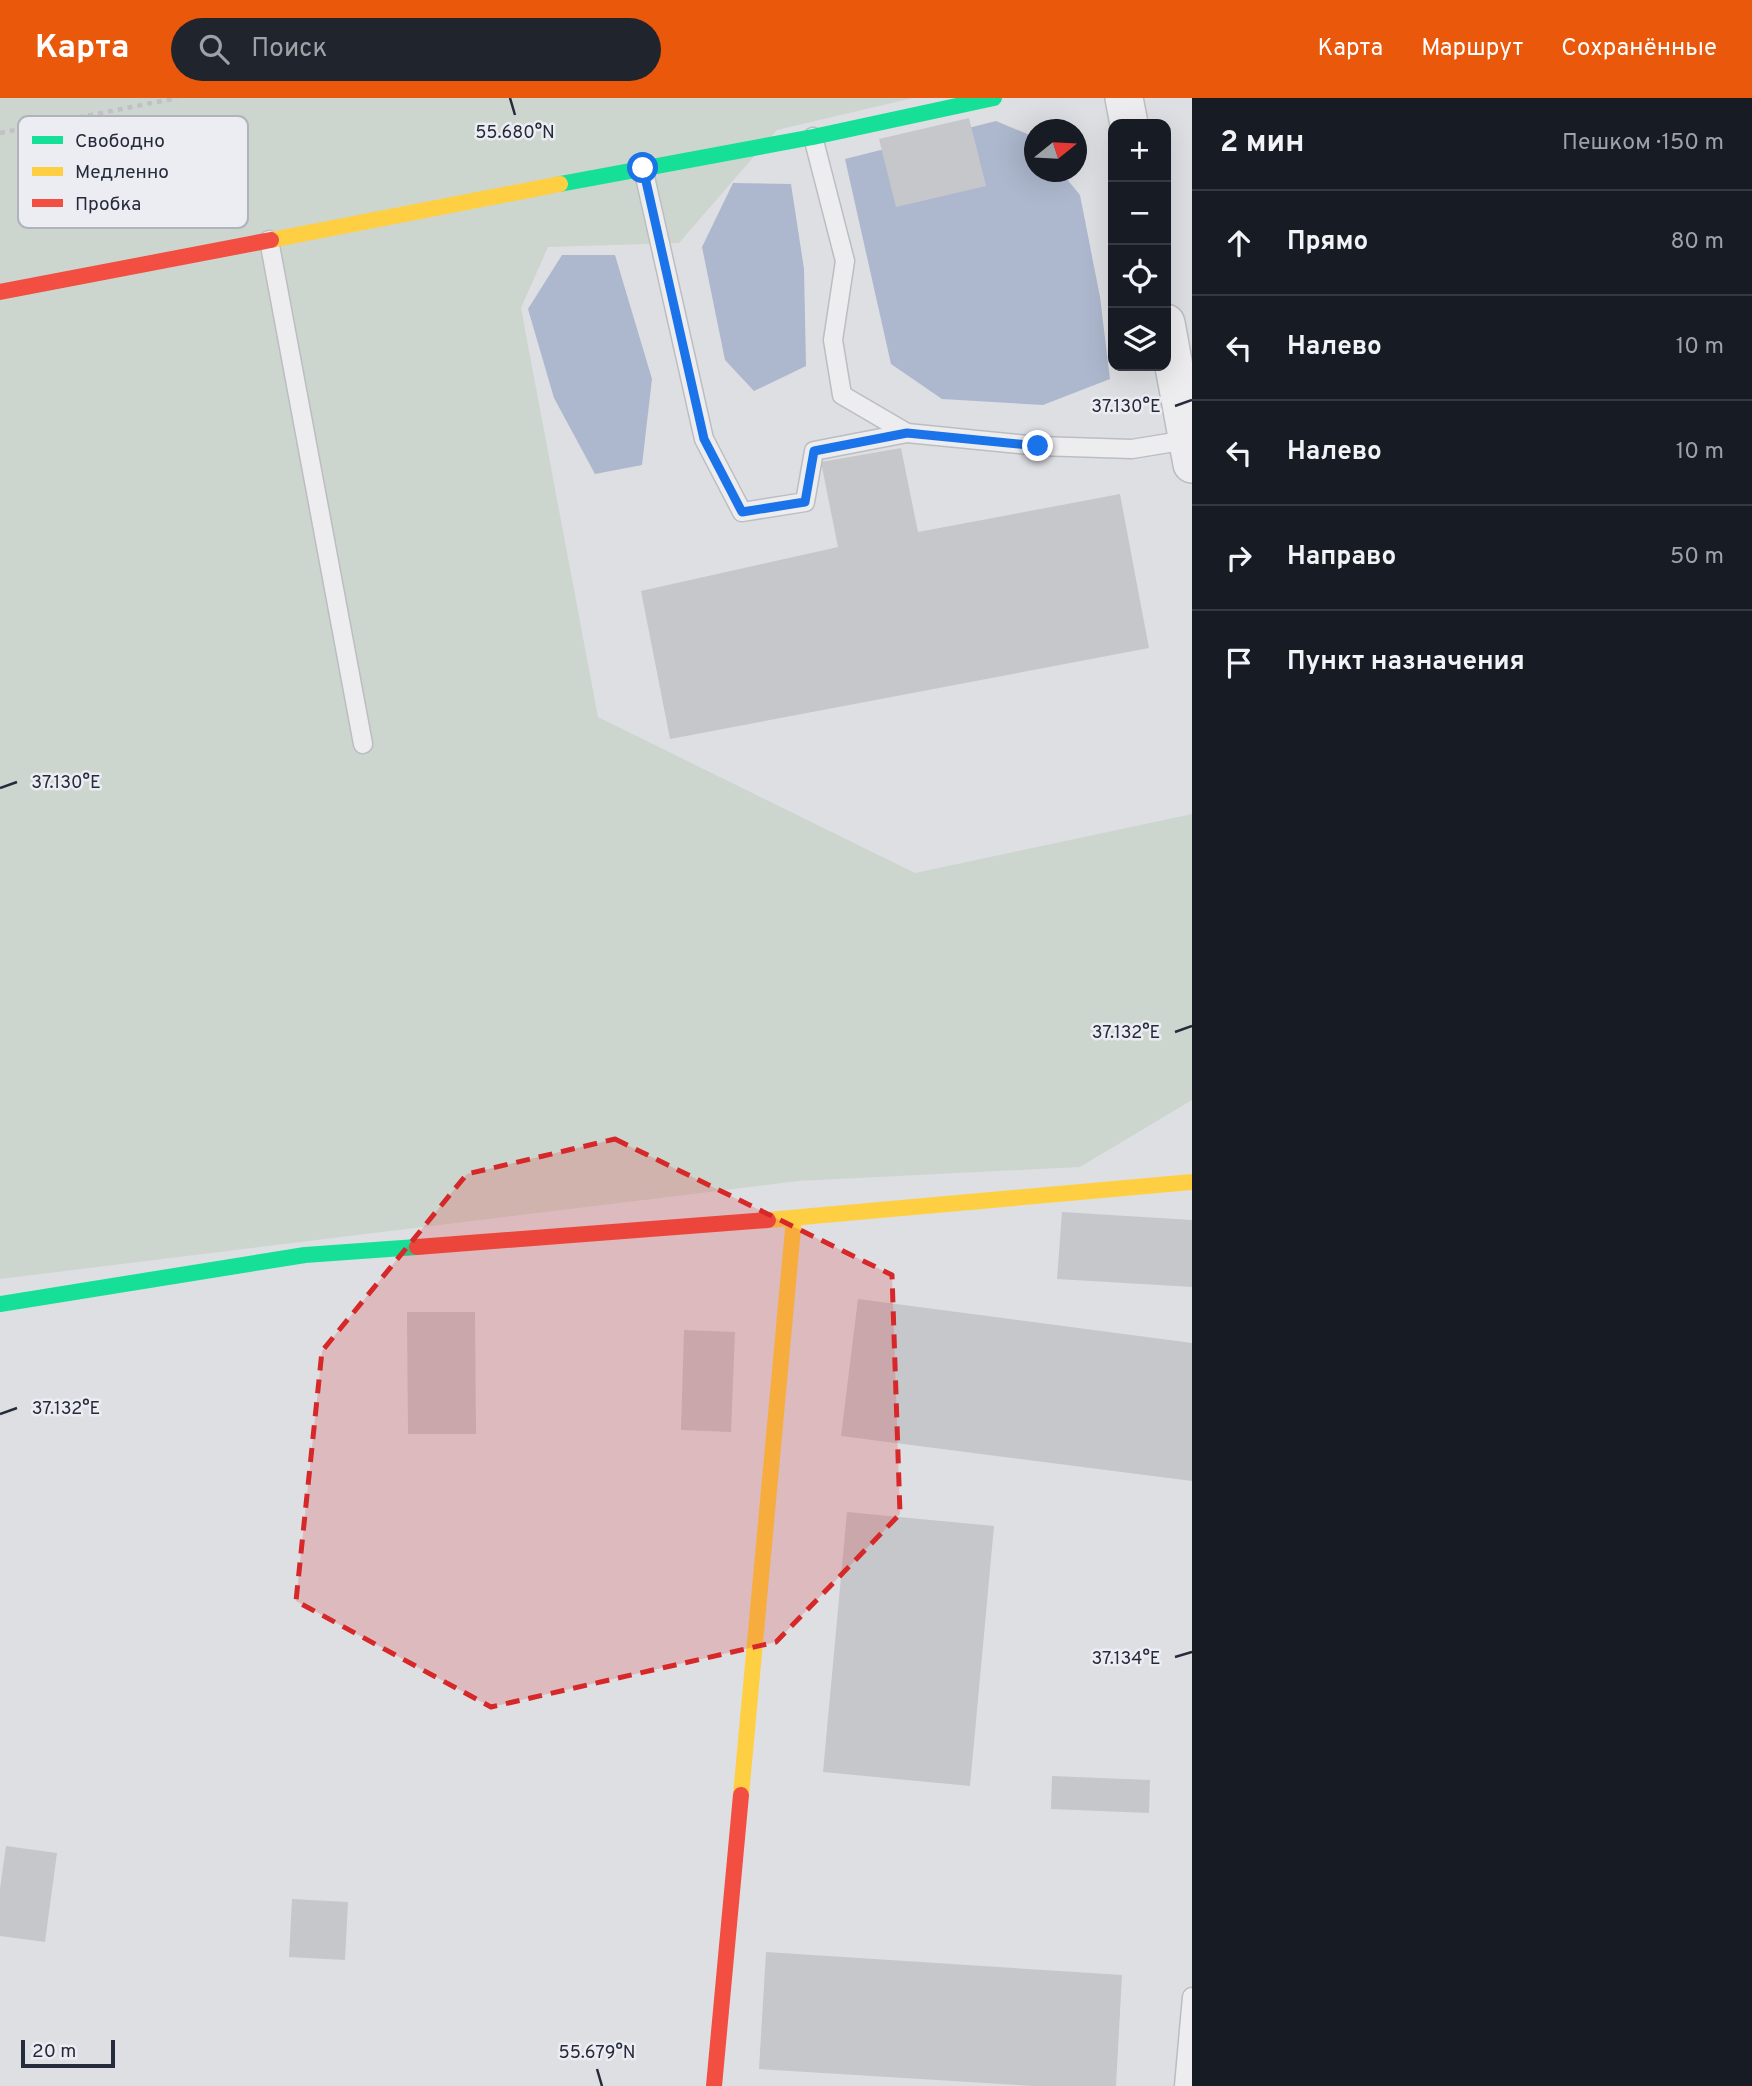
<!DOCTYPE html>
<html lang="ru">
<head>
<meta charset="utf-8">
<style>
	:root { --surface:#171b24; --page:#20242c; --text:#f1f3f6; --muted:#9ea1a6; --line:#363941; --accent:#ea580c }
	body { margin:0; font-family:Overpass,sans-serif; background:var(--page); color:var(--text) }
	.controls { position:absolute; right:21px; top:21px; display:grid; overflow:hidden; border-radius:14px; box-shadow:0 7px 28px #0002 }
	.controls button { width:63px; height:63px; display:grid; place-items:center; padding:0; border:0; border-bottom:2px solid var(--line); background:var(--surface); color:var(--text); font:35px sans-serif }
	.compass { position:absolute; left:1024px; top:21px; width:63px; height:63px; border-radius:50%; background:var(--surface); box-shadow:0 7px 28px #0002; rotate:72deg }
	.scale { position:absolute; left:21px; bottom:18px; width:94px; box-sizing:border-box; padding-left:7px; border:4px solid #262b3b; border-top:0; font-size:19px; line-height:24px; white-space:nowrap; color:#262b3b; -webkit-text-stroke:5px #ebedf3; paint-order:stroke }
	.stop { position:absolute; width:21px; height:21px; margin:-16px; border:5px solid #1a73e8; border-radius:50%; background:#fff }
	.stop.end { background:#1a73e8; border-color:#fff; box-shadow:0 2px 7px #0008 }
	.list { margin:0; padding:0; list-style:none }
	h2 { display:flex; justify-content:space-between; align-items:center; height:91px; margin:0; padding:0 28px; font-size:30px }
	h2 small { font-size:23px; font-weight:400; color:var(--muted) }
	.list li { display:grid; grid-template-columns:46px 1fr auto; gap:21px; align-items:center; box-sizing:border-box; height:105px; padding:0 28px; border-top:2px solid var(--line) }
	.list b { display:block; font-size:26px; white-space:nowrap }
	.list em { font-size:23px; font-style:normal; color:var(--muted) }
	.icon { flex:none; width:38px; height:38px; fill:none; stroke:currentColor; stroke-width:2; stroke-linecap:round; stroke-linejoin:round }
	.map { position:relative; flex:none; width:1192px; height:1988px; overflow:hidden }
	header { display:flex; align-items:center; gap:42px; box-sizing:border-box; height:98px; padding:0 35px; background:var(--accent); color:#fff }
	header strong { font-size:33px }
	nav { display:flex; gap:38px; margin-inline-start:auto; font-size:24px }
	.search { width:490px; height:63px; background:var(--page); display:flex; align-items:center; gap:18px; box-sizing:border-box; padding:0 24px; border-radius:38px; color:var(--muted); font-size:26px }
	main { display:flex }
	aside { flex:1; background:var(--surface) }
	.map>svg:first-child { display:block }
	.green { fill:#cdd6ce }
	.water { fill:#adb8ce }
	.building { fill:#c6c7cb }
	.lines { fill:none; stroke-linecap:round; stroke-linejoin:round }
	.lane-casing { stroke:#bcbdc1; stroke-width:21 }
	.street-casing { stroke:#bcbdc1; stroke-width:40 }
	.path { stroke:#c0c0c6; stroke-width:4.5; stroke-dasharray:5 5; stroke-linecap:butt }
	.lane { stroke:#ededf0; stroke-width:18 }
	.street { stroke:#ededf0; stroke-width:37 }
	.fast { stroke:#16e098; stroke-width:16 }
	.slow { stroke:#ffcf43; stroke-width:16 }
	.jam { stroke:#f24e42; stroke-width:16 }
	.route { stroke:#1a73e8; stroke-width:9 }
	.marked { fill:#d62828; fill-opacity:0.2; stroke:#d62828; stroke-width:5; stroke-dasharray:14 9; stroke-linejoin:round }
	.ticks { fill:none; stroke:#262b3b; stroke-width:2.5 }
	.key { fill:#ebedf3; stroke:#b0b3bc; stroke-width:2 }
	.key-label { font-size:19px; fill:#262b3b }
	.ticks-label { font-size:18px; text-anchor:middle; fill:#262b3b; stroke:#ebedf3; stroke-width:5; stroke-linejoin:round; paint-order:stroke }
</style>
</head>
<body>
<header>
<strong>Карта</strong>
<div class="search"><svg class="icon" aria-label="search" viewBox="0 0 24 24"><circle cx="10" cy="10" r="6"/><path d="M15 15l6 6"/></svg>Поиск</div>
<nav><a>Карта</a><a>Маршрут</a><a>Сохранённые</a></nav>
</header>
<main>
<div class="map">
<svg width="1192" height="1988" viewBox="0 0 1192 1988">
	<rect width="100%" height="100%" fill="#dedfe3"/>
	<path class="green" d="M 0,0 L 913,0 L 777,32 L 679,145 L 548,149 L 521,210 L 598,619 L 915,775 L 1192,716 L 1192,1002 L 1080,1069 L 798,1083 L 0,1181 Z"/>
	<g class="water">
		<path d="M 996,23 L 1032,38 L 1034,41 L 1034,74 L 1061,74 L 1080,97 L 1100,199 L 1110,281 L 1043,307 L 942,301 L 891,266 L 845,61 Z"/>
		<path d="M 733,85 L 791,86 L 804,171 L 806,268 L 754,293 L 725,262 L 702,149 Z"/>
		<path d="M 562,157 L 615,157 L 652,281 L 642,367 L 595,376 L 554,300 L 528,211 Z"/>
	</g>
	<g class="building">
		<path d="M 969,20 L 986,88 L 896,109 L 879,41 Z"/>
		<path d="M 901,350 L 918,434 L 1120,396 L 1149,550 L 670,641 L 641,493 L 838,449 L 821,364 Z"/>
		<path d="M 1062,1114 L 1192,1122 L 1192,1189 L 1057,1181 Z"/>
		<path d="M 858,1201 L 1192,1245 L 1192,1383 L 841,1338 Z"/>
		<path d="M 407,1214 L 475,1214 L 476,1336 L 408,1336 Z"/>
		<path d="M 684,1232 L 735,1234 L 731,1334 L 681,1332 Z"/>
		<path d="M 847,1414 L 994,1428 L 970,1688 L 823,1674 Z"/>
		<path d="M 1052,1678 L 1150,1682 L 1149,1715 L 1051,1711 Z"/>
		<path d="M 6,1748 L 57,1755 L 45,1844 L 0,1838 L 0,1791 Z"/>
		<path d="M 292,1801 L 348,1804 L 345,1862 L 289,1859 Z"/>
		<path d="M 766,1854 L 1122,1877 L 1116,1988 L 1033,1988 L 759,1971 Z"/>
	</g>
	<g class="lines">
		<defs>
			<g id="lane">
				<path d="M 813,39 L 845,163 L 833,242 L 842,297 L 907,335"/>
				<path d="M 643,70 L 704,341 L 742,414 L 805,404 L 814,353 L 907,335 L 1038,348 L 1132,351 L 1187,342"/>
				<path d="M 269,142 L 363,646"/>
				<path d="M 1184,1988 L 1192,1899"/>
			</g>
			<g id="street">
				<path d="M 1124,0 L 1129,26"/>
				<path d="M 1166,225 L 1192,366"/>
			</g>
		</defs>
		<use href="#lane" class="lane-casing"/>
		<use href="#street" class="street-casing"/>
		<path class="path" d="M 0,35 L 177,0"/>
		<use href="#lane" class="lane"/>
		<use href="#street" class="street"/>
		<g class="fast">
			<path d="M 560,86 L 813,39 L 994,0"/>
			<path d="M 0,1206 L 305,1157 L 417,1149"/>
		</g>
		<g class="slow">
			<path d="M 271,142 L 560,86"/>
			<path d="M 768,1122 L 1192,1084"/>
			<path d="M 741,1697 L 794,1120"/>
		</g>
		<g class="jam">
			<path d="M 0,194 L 271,142"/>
			<path d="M 417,1149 L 768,1122"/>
			<path d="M 714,1988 L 741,1697"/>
		</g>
	</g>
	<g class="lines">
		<path class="route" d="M 643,70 L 704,341 L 742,414 L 805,404 L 814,353 L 907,335 L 1038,348"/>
	</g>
	<path class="marked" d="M 615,1041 L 892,1177 L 900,1416 L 776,1544 L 491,1609 L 296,1503 L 322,1253 L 467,1076 Z"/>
	<path class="ticks" d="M 510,0 L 515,17M 1175,308 L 1192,302M 0,690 L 17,684M 1175,934 L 1192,928M 0,1316 L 17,1310M 1175,1559 L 1192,1554M 597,1971 L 602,1988"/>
	<rect x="18" y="18" width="230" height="112" rx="10" class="key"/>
	<rect x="32" y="38" width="31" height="8" fill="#16e098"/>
	<rect x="32" y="69" width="31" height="9" fill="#ffcf43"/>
	<rect x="32" y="101" width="31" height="8" fill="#f24e42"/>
	<g class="key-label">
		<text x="75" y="49">Свободно</text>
		<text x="75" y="80">Медленно</text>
		<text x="75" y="112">Пробка</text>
	</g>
	<g class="ticks-label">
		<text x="515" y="40">55.680°N</text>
		<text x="1126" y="314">37.130°E</text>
		<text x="66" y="690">37.130°E</text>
		<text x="1126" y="940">37.132°E</text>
		<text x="66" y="1316">37.132°E</text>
		<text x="1126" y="1566">37.134°E</text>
		<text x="597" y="1960">55.679°N</text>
	</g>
</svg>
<div class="controls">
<button>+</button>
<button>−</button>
<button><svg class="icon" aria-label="locate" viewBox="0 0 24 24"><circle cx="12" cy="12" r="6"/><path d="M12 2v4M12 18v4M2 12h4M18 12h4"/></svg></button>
<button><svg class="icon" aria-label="layers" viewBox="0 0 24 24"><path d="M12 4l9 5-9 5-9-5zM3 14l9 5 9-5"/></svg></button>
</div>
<svg class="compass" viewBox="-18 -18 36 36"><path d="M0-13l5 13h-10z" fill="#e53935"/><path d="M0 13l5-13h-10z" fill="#9ea1a6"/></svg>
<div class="scale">20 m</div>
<div class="stop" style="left:643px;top:70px"></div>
<div class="stop end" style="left:1038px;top:348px"></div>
</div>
<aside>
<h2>2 мин<small>Пешком · 150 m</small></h2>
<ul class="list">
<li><svg class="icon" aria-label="ahead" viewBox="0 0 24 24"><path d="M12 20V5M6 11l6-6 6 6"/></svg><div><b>Прямо</b></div><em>80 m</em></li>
<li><svg class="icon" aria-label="left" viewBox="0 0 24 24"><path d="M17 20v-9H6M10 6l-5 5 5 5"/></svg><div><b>Налево</b></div><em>10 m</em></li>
<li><svg class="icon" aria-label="left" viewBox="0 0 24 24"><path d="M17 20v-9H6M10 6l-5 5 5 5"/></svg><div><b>Налево</b></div><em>10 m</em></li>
<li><svg class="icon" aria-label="right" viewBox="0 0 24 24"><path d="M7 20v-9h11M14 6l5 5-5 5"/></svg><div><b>Направо</b></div><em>50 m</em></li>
<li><svg class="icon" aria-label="arrive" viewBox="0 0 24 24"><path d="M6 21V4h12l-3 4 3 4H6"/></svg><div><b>Пункт назначения</b></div></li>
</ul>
</aside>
</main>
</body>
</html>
